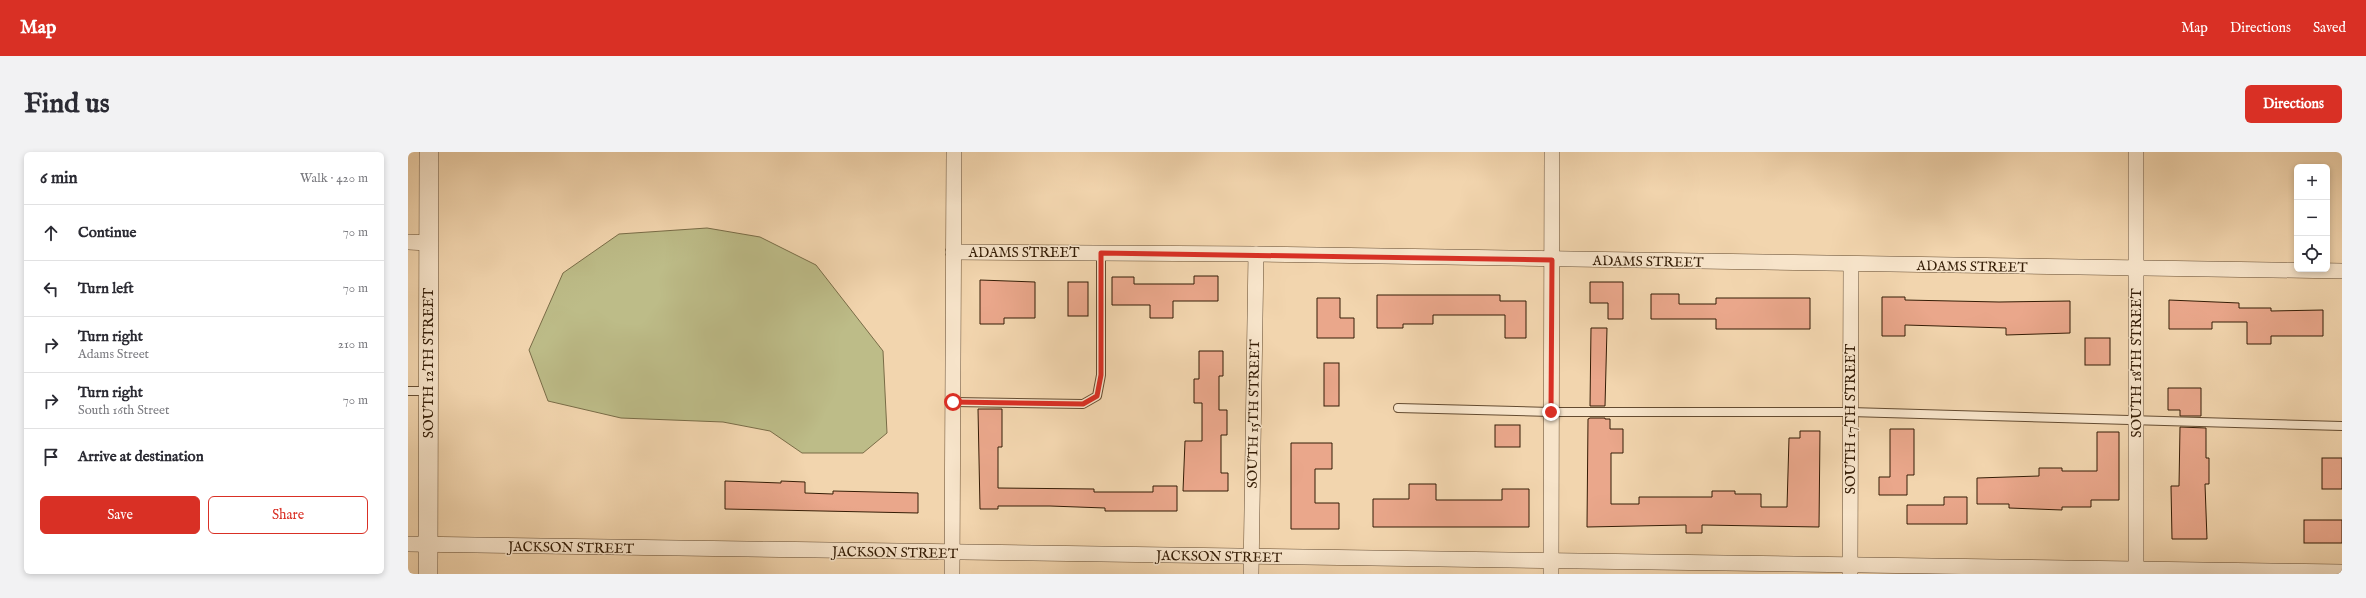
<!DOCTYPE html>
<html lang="en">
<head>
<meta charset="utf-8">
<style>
	:root { --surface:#fff; --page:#f2f2f3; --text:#2b2b33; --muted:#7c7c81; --line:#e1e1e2; --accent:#d93025 }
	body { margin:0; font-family:"IM FELL English",serif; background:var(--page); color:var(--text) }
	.controls { position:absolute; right:12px; top:12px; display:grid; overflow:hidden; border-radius:6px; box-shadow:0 2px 6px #0003 }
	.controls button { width:36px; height:36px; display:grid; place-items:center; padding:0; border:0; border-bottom:1px solid var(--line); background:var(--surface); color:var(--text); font:20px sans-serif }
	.stop { position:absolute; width:12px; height:12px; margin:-9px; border:3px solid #d93025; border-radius:50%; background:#fff }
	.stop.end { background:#d93025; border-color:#fff; box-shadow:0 1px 4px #0008 }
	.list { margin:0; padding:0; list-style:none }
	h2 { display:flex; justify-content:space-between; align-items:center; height:52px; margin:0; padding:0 16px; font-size:17px }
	h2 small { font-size:13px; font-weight:400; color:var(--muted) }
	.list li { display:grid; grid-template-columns:26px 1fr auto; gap:12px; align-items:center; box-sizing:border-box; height:56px; padding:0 16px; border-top:1px solid var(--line) }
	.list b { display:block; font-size:15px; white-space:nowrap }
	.list p { margin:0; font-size:13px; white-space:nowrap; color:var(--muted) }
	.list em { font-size:13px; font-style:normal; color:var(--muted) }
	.actions { display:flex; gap:8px; padding:12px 16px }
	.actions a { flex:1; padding:9px 0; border:1px solid var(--accent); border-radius:6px; text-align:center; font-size:14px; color:var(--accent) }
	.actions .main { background:var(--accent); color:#fff }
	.icon { flex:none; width:22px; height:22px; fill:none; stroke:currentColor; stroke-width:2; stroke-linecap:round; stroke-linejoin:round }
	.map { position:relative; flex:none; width:1934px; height:422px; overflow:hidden; border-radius:6px }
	header { display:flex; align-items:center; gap:24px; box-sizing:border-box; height:56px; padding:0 20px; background:var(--accent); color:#fff }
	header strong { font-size:19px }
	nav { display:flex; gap:22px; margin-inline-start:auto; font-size:14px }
	.intro { display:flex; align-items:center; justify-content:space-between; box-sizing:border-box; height:96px; padding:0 24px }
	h1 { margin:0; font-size:28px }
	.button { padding:10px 18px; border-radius:6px; background:var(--accent); color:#fff; font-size:14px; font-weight:700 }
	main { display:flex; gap:24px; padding:0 24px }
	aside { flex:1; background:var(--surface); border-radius:6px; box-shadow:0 2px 6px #0003 }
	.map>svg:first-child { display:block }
	.green { fill:#bdbc88; stroke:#796c47 }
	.building { fill:#eaa78b; stroke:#351d06 }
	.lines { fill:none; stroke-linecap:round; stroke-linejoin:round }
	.service-casing { stroke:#644b30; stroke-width:10 }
	.minor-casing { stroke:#644b30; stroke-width:16 }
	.tertiary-casing { stroke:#644b30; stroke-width:20 }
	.service { stroke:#f7e4ca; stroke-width:8 }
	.minor { stroke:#f7e4ca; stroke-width:15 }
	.tertiary { stroke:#f7e4ca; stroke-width:19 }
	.route { stroke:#d93025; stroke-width:5 }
	.labels { text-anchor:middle; stroke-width:3; stroke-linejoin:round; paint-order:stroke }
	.street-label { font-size:14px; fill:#351d06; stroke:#f7e4ca }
</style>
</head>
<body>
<header>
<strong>Map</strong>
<nav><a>Map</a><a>Directions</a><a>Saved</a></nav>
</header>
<div class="intro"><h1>Find us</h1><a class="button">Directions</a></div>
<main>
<aside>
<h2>6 min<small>Walk · 420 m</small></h2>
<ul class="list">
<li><svg class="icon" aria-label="ahead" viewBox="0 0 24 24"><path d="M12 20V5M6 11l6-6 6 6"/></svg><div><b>Continue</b></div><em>70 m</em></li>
<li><svg class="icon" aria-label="left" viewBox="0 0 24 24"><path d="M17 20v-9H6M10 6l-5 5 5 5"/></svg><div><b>Turn left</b></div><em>70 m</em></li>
<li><svg class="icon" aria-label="right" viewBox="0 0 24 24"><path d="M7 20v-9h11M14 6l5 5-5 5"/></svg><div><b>Turn right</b><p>Adams Street</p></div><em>210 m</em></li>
<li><svg class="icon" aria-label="right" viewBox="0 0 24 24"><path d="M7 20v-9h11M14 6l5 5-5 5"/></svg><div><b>Turn right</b><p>South 16th Street</p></div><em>70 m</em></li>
<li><svg class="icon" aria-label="arrive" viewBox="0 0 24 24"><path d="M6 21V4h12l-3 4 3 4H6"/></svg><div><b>Arrive at destination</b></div></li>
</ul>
<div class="actions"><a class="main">Save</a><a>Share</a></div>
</aside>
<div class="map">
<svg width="1934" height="422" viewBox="0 0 1934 422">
	<rect width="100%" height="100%" fill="#f2d5ae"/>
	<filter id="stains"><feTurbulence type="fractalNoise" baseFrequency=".005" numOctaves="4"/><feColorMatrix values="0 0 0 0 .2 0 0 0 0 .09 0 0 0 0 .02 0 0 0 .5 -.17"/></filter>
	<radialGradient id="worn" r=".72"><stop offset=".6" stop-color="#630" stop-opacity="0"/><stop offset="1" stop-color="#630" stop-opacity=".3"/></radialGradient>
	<path class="green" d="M 299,76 L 352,85 L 408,113 L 475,199 L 479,281 L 455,301 L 394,301 L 362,279 L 315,270 L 213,266 L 140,249 L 121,198 L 155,121 L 211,82 Z"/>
	<g class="building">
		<path d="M 786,124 L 810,124 L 810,149 L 765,149 L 765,166 L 742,166 L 742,153 L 704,153 L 704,125 L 726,125 L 726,132 L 786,132 Z"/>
		<path d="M 572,128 L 627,130 L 627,166 L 596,166 L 596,172 L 572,172 Z"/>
		<rect x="660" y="130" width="20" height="34"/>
		<path d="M 1182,130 L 1215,130 L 1215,167 L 1200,167 L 1200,151 L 1182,151 Z"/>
		<path d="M 1243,142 L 1271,142 L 1271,152 L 1308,152 L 1308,146 L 1402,146 L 1402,177 L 1308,177 L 1308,167 L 1243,167 Z"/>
		<path d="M 969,143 L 1092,143 L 1092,149 L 1118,149 L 1118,186 L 1097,186 L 1097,163 L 1025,163 L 1025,172 L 995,172 L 995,176 L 969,176 Z"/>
		<path d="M 1474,145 L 1497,145 L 1497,148 L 1591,150 L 1662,149 L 1662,181 L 1598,183 L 1598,176 L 1497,173 L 1497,184 L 1474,184 Z"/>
		<path d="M 909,146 L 932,146 L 932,166 L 946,166 L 946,186 L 909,186 Z"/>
		<path d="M 1761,148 L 1831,151 L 1831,156 L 1863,156 L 1863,159 L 1915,158 L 1915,184 L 1863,184 L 1863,192 L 1839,192 L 1839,170 L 1804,170 L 1804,177 L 1761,177 Z"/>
		<path d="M 1183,176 L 1199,176 L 1197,254 L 1182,254 Z"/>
		<rect x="1677" y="186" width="25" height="27"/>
		<path d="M 791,199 L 815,199 L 815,224 L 811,224 L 811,258 L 819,258 L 819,283 L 813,283 L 813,321 L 820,321 L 820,339 L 775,339 L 777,289 L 794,289 L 794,251 L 786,251 L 786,227 L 791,227 Z"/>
		<rect x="916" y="211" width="15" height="43"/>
		<path d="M 1760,236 L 1793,236 L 1793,264 L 1772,264 L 1772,258 L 1760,258 Z"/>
		<path d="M 570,257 L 594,257 L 594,295 L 590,295 L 590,336 L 686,337 L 686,340 L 745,340 L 745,334 L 769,334 L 769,359 L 697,359 L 697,356 L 642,354 L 590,354 L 590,357 L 572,357 Z"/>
		<path d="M 1182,266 L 1197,266 L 1197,267 L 1202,267 L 1202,277 L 1215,277 L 1215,301 L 1203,301 L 1203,352 L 1231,352 L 1231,345 L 1304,345 L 1304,339 L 1327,339 L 1327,342 L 1353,342 L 1353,355 L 1379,355 L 1381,286 L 1392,286 L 1392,279 L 1412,279 L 1411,375 L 1294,373 L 1294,381 L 1278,381 L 1278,373 L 1179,375 L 1180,267 Z"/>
		<rect x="1087" y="273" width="25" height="22"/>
		<path d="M 1772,275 L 1798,276 L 1798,306 L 1801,306 L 1801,332 L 1797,332 L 1799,387 L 1764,387 L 1763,334 L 1771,334 Z"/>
		<path d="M 1482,277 L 1506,277 L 1506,323 L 1499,323 L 1499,343 L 1471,343 L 1471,325 L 1482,325 Z"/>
		<path d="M 1689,280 L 1711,280 L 1711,348 L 1683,348 L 1683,355 L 1654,355 L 1654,358 L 1601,356 L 1601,352 L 1569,352 L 1569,326 L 1631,324 L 1631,316 L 1654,316 L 1654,319 L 1689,319 Z"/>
		<path d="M 883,291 L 924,291 L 924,317 L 907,317 L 907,351 L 931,351 L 931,377 L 883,377 Z"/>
		<rect x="1914" y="306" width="20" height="31"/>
		<path d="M 317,329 L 373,331 L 373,329 L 397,330 L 397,341 L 425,342 L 425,339 L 510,341 L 510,361 L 317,357 Z"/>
		<path d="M 1001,332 L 1028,332 L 1028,348 L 1094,348 L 1094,337 L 1121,337 L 1121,375 L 965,375 L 965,347 L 1001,347 Z"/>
		<path d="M 1536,345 L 1559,345 L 1559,372 L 1499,372 L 1499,353 L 1536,353 Z"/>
		<rect x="1896" y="368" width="38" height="23"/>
	</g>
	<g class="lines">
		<defs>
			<g id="service">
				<path d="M 0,239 L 20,239"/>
				<path d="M 545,250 L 675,252 L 689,244 L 693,223 L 693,101"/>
				<path d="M 990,256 L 1143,260 L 1442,260 L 1934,274"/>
			</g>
			<g id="minor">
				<path d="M 1728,0 L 1728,422"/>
				<path d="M 0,90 L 21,91"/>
				<path d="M 545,100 L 848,102 L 1934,119"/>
				<path d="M 0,392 L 1934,420"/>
				<path d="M 1442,421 L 1443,112"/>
				<path d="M 544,422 L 546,0"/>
				<path d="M 843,422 L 848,102"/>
				<path d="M 1143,422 L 1144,0"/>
			</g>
			<path id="tertiary" d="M 20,422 L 21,0"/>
		</defs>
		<use href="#service" class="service-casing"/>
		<use href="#minor" class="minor-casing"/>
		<use href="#tertiary" class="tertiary-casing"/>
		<use href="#service" class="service"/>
		<use href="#minor" class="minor"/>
		<use href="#tertiary" class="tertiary"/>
	</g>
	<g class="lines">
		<path class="route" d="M 545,250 L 675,252 L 689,244 L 693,223 L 693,101 L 1144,108 L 1143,260"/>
	</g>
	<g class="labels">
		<g class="street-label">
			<text x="616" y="105">ADAMS STREET</text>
			<text transform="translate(1240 109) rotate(1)" y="5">ADAMS STREET</text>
			<text transform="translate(1564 114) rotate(1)" y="5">ADAMS STREET</text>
			<text transform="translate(20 211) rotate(-90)" y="5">SOUTH 12TH STREET</text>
			<text transform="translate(1728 211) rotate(-90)" y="5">SOUTH 18TH STREET</text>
			<text transform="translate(845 262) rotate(-89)" y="5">SOUTH 15TH STREET</text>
			<text transform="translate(1442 267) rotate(-90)" y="5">SOUTH 17TH STREET</text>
			<text transform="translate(163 395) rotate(1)" y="5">JACKSON STREET</text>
			<text transform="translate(487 400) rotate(1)" y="5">JACKSON STREET</text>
			<text transform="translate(811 404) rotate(1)" y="5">JACKSON STREET</text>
		</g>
	</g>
	<rect width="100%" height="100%" filter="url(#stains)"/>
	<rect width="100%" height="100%" fill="url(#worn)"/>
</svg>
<div class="controls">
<button>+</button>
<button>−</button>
<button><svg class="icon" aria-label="locate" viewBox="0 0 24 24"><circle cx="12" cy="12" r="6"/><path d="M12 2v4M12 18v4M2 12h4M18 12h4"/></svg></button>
</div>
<div class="stop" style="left:545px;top:250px"></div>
<div class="stop end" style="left:1143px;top:260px"></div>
</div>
</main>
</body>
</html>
